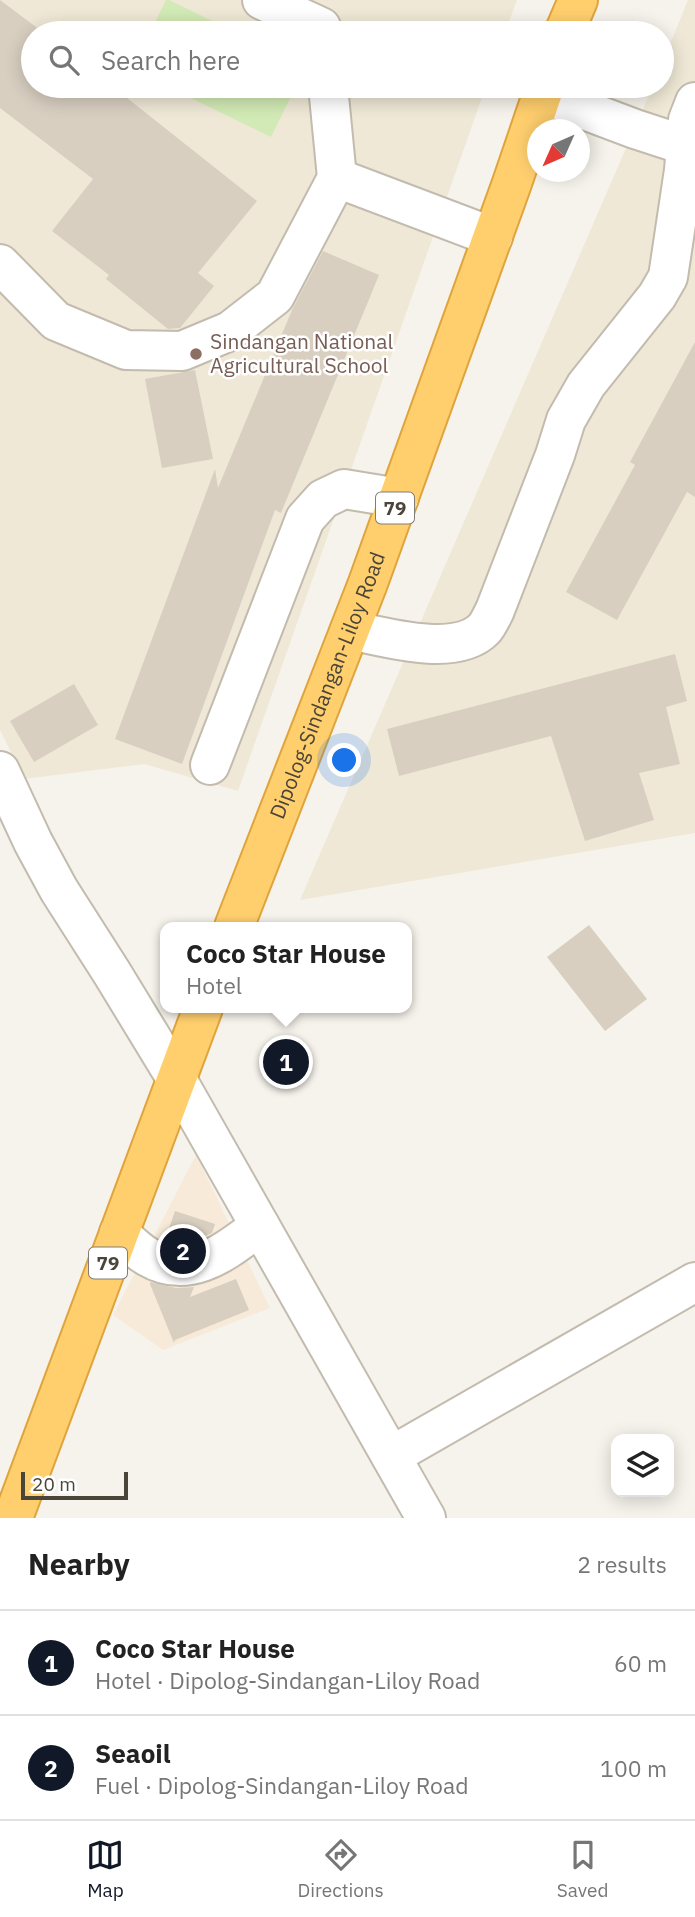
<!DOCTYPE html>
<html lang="en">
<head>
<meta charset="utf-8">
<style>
	:root { --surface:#fff; --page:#f6f6f6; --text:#222; --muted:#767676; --line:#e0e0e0; --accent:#111827 }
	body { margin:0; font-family:"IBM Plex Sans",sans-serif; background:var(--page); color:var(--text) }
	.controls { position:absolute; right:21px; bottom:21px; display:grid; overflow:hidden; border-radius:14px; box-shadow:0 4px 18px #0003 }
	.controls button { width:63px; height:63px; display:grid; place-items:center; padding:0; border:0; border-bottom:2px solid var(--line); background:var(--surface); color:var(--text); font:35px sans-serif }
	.compass { position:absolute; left:527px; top:119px; width:63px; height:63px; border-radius:50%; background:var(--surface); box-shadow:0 4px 18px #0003; rotate:225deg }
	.scale { position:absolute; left:21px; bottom:18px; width:107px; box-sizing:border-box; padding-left:7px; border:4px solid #4b4439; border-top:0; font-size:19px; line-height:24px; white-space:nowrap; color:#4b4439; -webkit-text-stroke:5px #fff; paint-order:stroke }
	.you { position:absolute; left:345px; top:761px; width:24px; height:24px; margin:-18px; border:5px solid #fff; border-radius:50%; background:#1a73e8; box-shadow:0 0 0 10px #1a73e833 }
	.badge { display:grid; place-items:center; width:46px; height:46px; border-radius:50%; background:var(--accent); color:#fff; font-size:23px; font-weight:700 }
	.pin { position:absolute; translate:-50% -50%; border:4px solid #fff; box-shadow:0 2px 7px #0006 }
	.popup { position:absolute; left:160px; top:922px; width:252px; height:91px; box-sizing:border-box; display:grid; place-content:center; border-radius:14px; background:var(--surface); filter:drop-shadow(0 2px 5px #0005); font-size:23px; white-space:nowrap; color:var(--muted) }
	.popup b { font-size:26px; color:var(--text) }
	.popup::after { content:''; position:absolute; left:50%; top:100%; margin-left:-14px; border:14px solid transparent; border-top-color:var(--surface) }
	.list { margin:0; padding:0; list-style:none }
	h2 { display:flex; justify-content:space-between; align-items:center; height:91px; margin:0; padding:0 28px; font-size:30px }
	h2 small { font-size:23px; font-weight:400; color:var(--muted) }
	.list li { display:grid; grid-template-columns:46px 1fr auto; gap:21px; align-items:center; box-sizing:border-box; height:105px; padding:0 28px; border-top:2px solid var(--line) }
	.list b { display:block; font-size:26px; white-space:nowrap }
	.list p { margin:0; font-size:23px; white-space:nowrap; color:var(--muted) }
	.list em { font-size:23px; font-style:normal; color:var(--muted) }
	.icon { flex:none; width:38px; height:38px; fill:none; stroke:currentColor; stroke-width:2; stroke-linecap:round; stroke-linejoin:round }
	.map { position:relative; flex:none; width:695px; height:1518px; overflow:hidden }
	.search { position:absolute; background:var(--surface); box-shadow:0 4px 18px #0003; left:21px; right:21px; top:21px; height:77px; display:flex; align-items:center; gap:18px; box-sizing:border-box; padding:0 24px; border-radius:38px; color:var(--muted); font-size:26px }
	.sheet { height:301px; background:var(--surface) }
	nav { display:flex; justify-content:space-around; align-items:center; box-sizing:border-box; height:98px; border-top:2px solid var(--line); background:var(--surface); font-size:19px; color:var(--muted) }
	nav a { display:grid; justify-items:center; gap:4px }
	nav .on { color:var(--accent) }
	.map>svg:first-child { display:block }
	.commercial { fill:#f7ead8 }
	.education { fill:#efe8d6 }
	.green { fill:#d2eab5 }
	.building { fill:#d8cfc1 }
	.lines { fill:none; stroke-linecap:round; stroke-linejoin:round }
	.minor-casing { stroke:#c2bbae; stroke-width:42 }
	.highway-casing { stroke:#e0a43c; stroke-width:42 }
	.minor { stroke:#fff; stroke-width:38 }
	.highway { stroke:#ffcf6e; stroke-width:38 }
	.education-dot { fill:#8d6e63; stroke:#fff; stroke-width:2.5 }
	.labels { text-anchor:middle; stroke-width:5; stroke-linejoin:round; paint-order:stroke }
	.shield { fill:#fff; stroke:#817c74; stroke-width:2 }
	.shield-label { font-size:19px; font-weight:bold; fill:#4b4439 }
	.education-label { font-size:21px; fill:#785e54; stroke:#fff; text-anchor:start }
	.street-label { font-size:21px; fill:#4b4439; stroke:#fff }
</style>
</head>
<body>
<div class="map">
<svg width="695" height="1518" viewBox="0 0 695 1518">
	<rect width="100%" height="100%" fill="#f6f3ec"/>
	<path class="commercial" d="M 196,1155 L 270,1308 L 163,1350 L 113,1315 Z"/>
	<g class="education">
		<path d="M 0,0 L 517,0 L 505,33 L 33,33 L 33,86 L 486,86 L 238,791 L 144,764 L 24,779 L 0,730 Z"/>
		<path d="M 688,0 L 695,0 L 695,833 L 300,900 L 653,86 L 662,86 L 662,64 Z"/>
	</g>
	<g class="green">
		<path d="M 166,0 L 169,0 L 237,33 L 150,33 Z"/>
		<path d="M 166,86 L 296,86 L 271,137 Z"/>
	</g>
	<g class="building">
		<path d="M 0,0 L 44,33 L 33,33 L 33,86 L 112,86 L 257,201 L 198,273 L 214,286 L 180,328 L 168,329 L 106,279 L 109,275 L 52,231 L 93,179 L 0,108 Z"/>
		<path d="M 323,251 L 379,275 L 281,513 L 275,510 L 182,764 L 115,739 L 215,469 L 218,488 L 292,310 Z"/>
		<path d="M 695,342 L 695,497 L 687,492 L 617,620 L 566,592 L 635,465 L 630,462 Z"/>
		<path d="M 195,370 L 213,459 L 162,468 L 145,379 Z"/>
		<path d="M 675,654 L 687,701 L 666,707 L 680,764 L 639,773 L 654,820 L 585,841 L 551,736 L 399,776 L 387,729 Z"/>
		<path d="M 74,684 L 98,725 L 34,762 L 10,721 Z"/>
		<path d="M 589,925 L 647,999 L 605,1031 L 547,957 Z"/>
		<path d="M 175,1211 L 215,1224 L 212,1233 L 189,1243 L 179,1244 L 165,1240 Z"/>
		<path d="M 236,1279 L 249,1310 L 175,1340 L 174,1343 L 150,1284 L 150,1282 L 176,1288 L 194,1287 L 190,1297 Z"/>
	</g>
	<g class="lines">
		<defs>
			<g id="minor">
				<path d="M 262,0 L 321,27"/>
				<path d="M 542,94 L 635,129 L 684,145"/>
				<path d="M 337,178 L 493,237"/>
				<path d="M 0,264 L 56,321 L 126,350 L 182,351 L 230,331 L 275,296 L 337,178 L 328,86"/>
				<path d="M 350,630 C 384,637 456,658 484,629 C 488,625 492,616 495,610 L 555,455 L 566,420 L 586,385 L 657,296 L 668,277 L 684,170 L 688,120 L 695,102"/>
				<path d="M 210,765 L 305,519 L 323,499 L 344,489 L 399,498"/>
				<path d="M 0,771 L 33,842 L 59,890 L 112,973 L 176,1078 L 426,1518"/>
				<path d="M 119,1233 C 128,1241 137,1251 148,1257 C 191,1282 227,1250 260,1226"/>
				<path d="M 391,1456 L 695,1282"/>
			</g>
			<g id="highway">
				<path d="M 564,33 L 578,0"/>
				<path id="s1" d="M 234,927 L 368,583 L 512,183 L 545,86"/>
				<path d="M 13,1518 L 203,1008"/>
			</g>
		</defs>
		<use href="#minor" class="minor-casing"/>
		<use href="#highway" class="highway-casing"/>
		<use href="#minor" class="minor"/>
		<use href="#highway" class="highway"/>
	</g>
	<circle class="education-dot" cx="196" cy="354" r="7"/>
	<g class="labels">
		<g class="shield">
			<rect x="376" y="492.5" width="38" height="31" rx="5"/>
			<rect x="89" y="1247.5" width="38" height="31" rx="5"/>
		</g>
		<g class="shield-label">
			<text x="395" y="515">79</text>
			<text x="108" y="1270">79</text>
		</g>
		<g class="education-label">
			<text x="210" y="349">Sindangan National<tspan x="210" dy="24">Agricultural School</tspan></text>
		</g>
		<g class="street-label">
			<text dy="7" stroke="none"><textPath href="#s1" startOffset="259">Dipolog-Sindangan-Liloy Road</textPath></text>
		</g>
	</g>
</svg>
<div class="controls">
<button><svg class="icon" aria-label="layers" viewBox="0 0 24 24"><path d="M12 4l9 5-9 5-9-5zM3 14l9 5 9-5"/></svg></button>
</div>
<svg class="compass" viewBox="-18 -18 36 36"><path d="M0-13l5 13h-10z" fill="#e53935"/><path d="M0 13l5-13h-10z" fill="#767676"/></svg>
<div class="scale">20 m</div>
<div class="you"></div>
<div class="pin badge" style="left:286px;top:1062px">1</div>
<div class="popup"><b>Coco Star House</b>Hotel</div>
<div class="pin badge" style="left:183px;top:1251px">2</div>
<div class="search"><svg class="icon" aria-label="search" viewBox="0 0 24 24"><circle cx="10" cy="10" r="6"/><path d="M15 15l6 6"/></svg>Search here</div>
</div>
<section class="sheet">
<h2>Nearby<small>2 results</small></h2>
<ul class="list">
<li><span class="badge">1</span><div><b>Coco Star House</b><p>Hotel · Dipolog-Sindangan-Liloy Road</p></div><em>60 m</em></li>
<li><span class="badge">2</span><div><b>Seaoil</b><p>Fuel · Dipolog-Sindangan-Liloy Road</p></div><em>100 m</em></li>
</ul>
</section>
<nav>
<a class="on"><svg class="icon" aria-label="map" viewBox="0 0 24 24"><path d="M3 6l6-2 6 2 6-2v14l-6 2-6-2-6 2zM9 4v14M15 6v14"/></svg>Map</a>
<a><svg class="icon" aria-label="directions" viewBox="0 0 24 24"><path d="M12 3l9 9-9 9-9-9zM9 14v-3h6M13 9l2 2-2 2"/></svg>Directions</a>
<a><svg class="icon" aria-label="saved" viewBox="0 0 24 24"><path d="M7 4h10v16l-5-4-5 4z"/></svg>Saved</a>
</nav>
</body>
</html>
